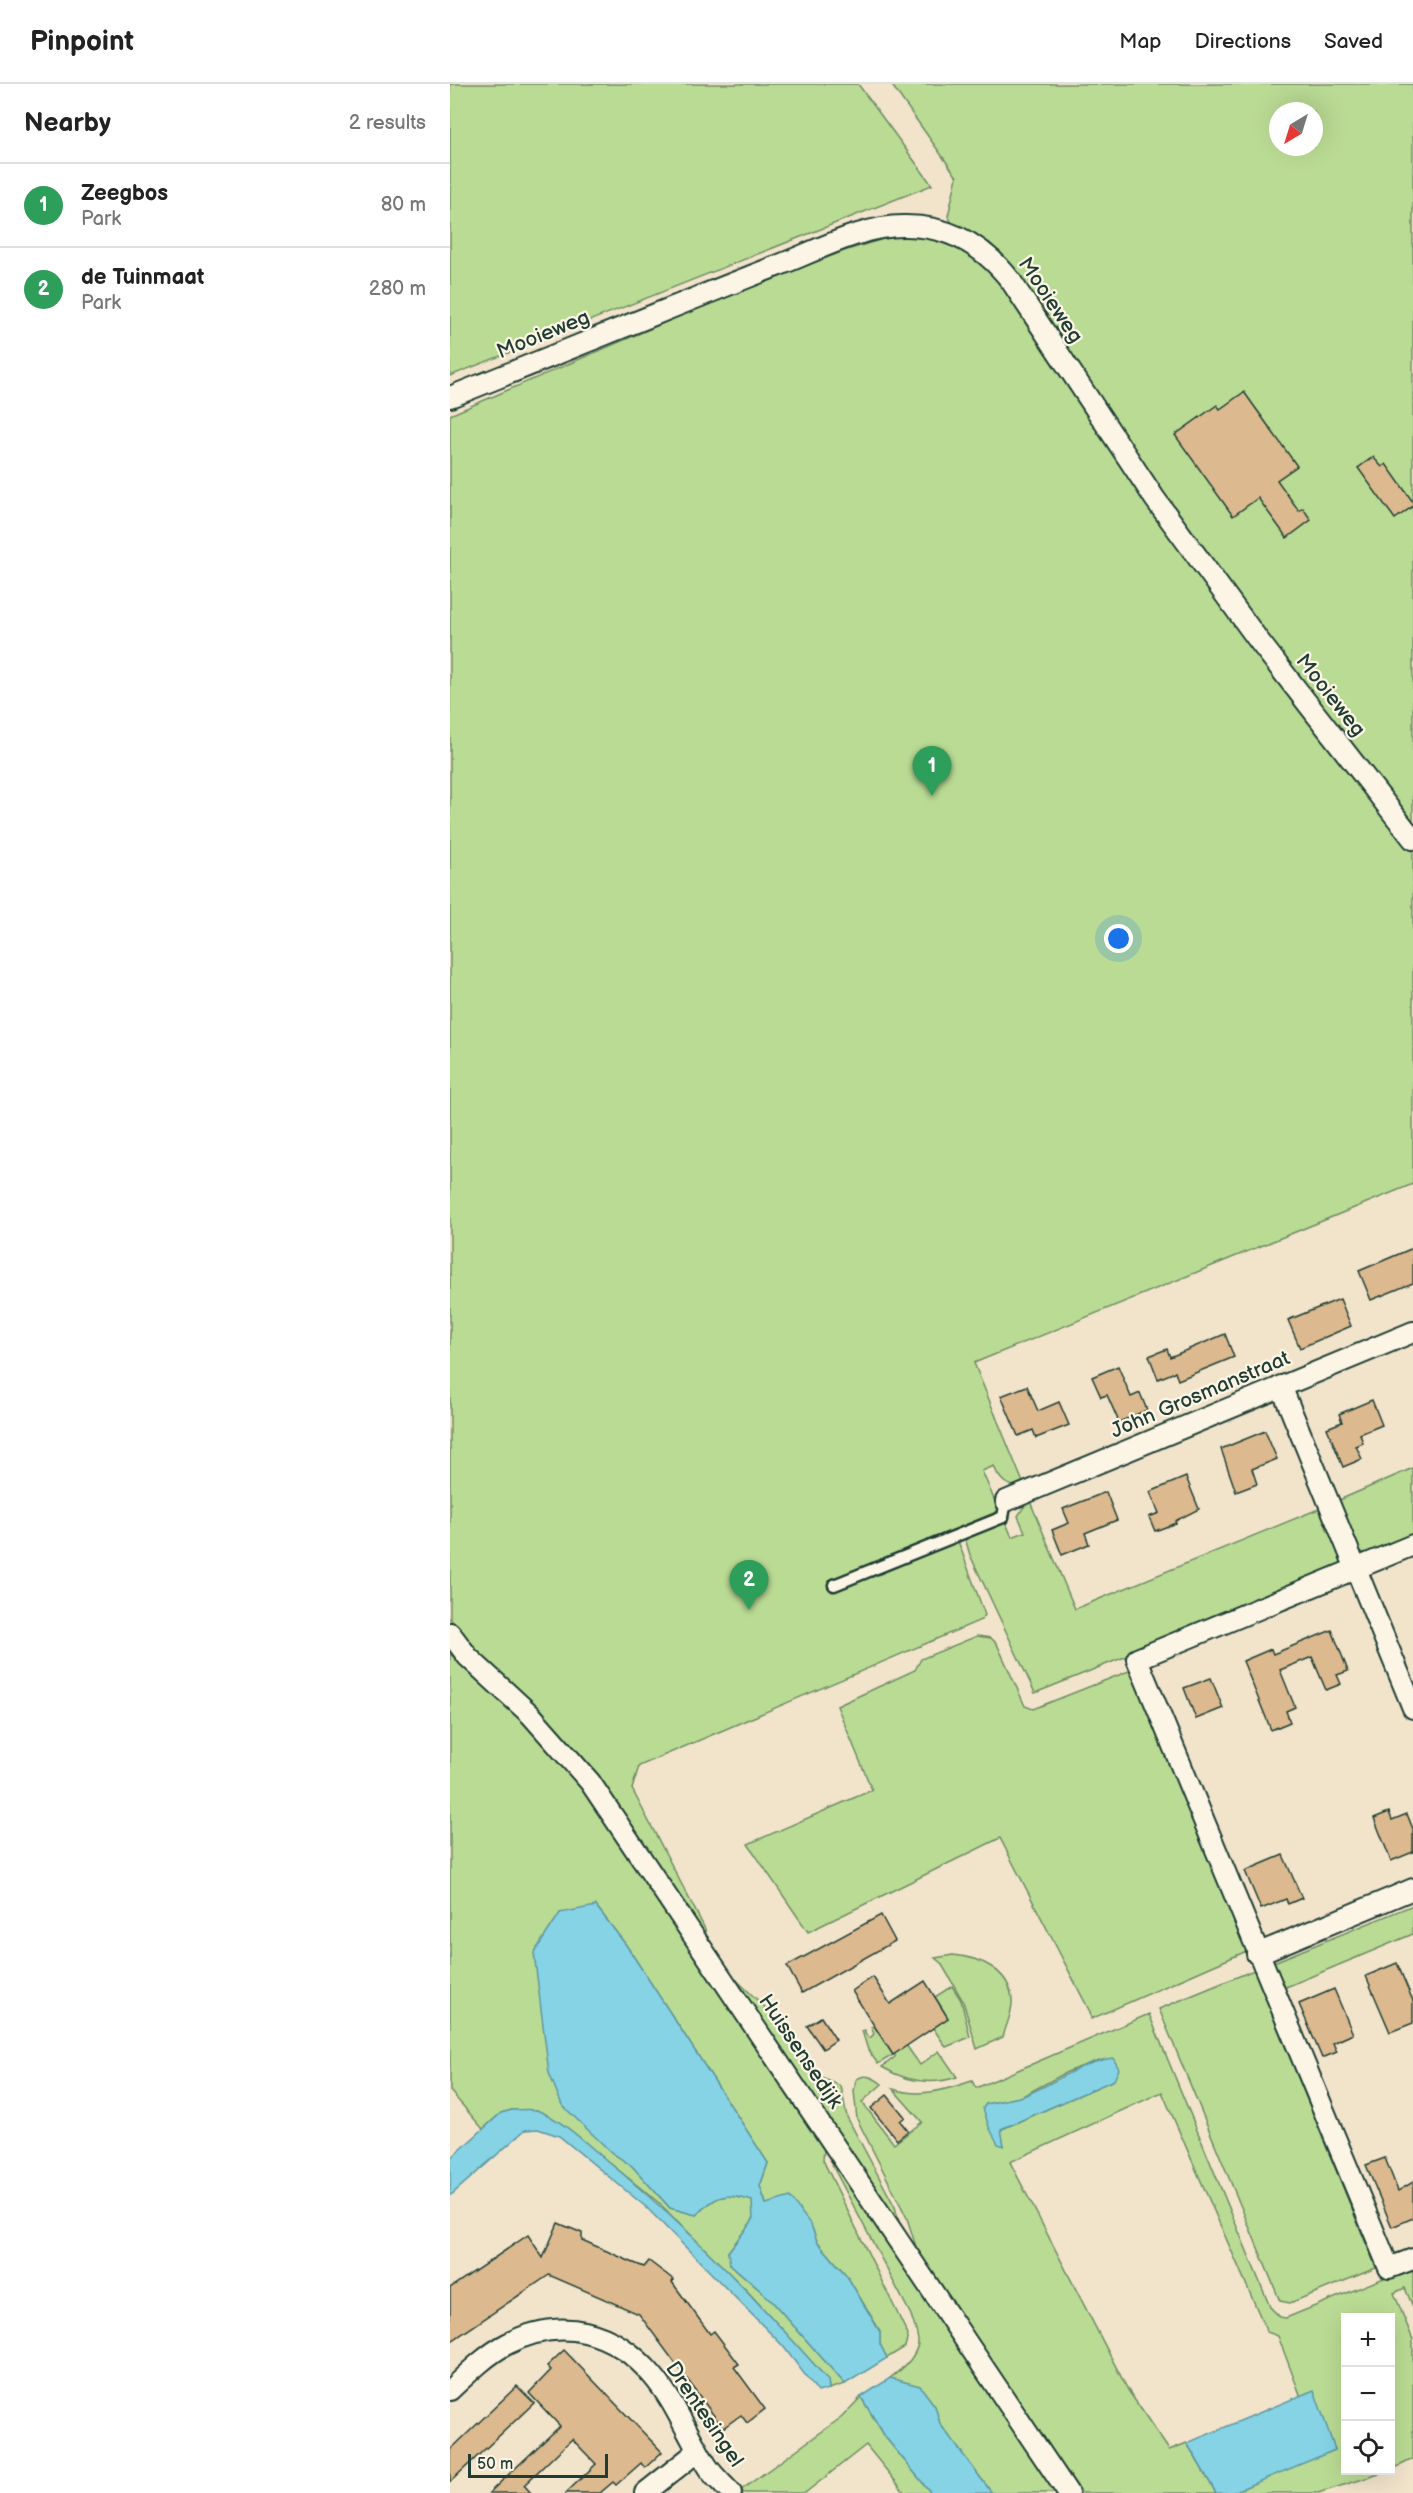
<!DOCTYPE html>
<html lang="en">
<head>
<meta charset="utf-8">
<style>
	:root { --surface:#fff; --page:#f6f6f6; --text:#222; --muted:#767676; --line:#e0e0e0; --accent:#111827 }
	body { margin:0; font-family:"Balsamiq Sans",sans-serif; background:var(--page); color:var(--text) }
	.controls { position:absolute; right:18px; bottom:18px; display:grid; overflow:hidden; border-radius:0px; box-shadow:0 6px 24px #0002 }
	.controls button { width:54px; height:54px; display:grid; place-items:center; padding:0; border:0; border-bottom:2px solid var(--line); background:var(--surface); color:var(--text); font:30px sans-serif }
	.compass { position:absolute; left:819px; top:18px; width:54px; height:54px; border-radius:50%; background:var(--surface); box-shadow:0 6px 24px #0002; rotate:218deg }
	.scale { position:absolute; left:18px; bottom:15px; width:140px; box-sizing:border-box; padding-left:6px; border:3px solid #1f3d34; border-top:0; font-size:16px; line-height:21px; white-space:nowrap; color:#1f3d34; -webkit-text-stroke:4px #fcf5e5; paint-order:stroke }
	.you { position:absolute; left:669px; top:855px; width:21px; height:21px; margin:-15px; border:4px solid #fff; border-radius:50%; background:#1a73e8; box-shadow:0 0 0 9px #1a73e833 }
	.badge { display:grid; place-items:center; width:39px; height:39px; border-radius:50%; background:var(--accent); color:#fff; font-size:20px; font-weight:700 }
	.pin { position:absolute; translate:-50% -50px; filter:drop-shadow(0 2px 3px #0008) }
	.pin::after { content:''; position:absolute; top:32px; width:21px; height:18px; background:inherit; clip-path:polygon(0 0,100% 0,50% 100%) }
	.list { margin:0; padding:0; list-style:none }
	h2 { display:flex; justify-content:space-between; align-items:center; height:78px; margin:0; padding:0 24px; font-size:26px }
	h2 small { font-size:20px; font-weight:400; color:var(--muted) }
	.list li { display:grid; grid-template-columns:39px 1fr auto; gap:18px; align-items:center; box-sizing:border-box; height:84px; padding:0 24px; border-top:2px solid var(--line) }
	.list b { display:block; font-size:22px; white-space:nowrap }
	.list p { margin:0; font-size:20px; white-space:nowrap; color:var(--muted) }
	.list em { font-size:20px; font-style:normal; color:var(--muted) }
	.icon { flex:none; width:33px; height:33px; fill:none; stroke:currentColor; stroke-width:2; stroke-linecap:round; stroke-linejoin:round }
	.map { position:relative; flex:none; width:963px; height:2409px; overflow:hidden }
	header { display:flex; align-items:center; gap:36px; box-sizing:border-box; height:84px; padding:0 30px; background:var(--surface); border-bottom:2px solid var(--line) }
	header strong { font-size:28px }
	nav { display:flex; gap:33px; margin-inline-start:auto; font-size:21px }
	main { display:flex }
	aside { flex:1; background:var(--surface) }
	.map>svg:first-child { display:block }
	.green { fill:#badb94; stroke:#6c8c64; stroke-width:1.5; fill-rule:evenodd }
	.water { fill:#86d3e6; stroke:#5d979f; stroke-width:1.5 }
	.building { fill:#dcb98e; stroke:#1f3d34; stroke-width:1.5 }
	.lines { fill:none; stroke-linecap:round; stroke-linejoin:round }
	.service-casing { stroke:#1f3d34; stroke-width:15 }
	.minor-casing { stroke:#1f3d34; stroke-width:24 }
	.service { stroke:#fcf5e5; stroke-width:10 }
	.minor { stroke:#fcf5e5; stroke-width:20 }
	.labels { text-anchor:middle; stroke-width:4.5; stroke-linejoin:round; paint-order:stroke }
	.street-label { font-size:21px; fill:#1f3d34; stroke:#fcf5e5 }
</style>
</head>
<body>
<header>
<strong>Pinpoint</strong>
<nav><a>Map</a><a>Directions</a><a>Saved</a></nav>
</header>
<main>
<aside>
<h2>Nearby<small>2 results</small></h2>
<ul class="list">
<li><span class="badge" style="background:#2e9e5b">1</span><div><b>Zeegbos</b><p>Park</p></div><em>80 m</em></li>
<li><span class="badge" style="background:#2e9e5b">2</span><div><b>de Tuinmaat</b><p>Park</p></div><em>280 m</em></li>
</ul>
</aside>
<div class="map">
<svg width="963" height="2409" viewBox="0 0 963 2409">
	<rect width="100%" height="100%" fill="#f2e3cb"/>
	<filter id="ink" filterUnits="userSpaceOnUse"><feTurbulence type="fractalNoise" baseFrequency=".0167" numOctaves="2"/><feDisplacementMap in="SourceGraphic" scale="12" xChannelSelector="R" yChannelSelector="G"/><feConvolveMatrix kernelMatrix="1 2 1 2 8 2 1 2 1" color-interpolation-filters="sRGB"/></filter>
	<g filter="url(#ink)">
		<g class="green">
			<path d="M 0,0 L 408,0 L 482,101 L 0,292 Z"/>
			<path d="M 441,0 L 963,0 L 963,1100 L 524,1279 L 574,1401 C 558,1405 549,1396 544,1382 L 532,1387 L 549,1427 L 417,1481 L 422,1493 L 508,1457 L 535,1531 L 531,1536 L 189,1682 L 182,1705 L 255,1845 L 257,1856 L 43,1587 L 0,1535 L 0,331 L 258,220 L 394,167 L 443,152 L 465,153 L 502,139 L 498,132 L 507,93 ZM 828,27 L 864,27 L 864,63 L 828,63 Z"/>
			<path d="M 963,1384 L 963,1454 L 920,1472 C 900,1466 894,1435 887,1417 Z"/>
			<path d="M 579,1415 L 625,1525 L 871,1424 L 889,1466 L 892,1482 L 886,1488 L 585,1609 L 520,1471 L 515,1454 L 555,1437 L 562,1453 L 575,1448 L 568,1432 Z"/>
			<path d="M 527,1552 L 541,1554 L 547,1560 L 575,1622 L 583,1625 L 684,1585 L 799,1866 L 641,1935 L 640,1928 L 550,1754 L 358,1848 L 298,1760 L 422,1706 L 387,1622 L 465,1586 L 471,1575 Z"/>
			<path d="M 0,1570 L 38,1599 L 97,1657 L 172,1755 L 375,2055 L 373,2076 L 458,2251 L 455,2263 L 437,2274 L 430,2260 L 430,2247 L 397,2192 L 367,2157 L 361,2141 L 316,2120 L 310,2102 L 318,2079 L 176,1861 L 146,1822 L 161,2068 L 182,2082 L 220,2124 L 246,2131 C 267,2111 274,2108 303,2117 L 303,2136 L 278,2168 L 280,2180 L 320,2215 L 395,2300 L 379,2305 L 378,2296 L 300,2210 L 209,2119 L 129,2054 L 87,2026 L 62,2026 L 51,2029 L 33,2045 L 0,2007 Z"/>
			<path d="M 963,1821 L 963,1850 L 829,1906 L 819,1880 Z"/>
			<path d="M 503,1871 C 529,1873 560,1886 562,1916 C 563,1928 556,1941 553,1953 L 527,1965 L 513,1917 L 491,1879 L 485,1874 Z"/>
			<path d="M 275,1885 L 323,1931 L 368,1992 L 391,2002 L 397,2033 L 445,2123 L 451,2145 Z"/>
			<path d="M 804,1886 L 926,2184 L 840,2219 L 830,2217 L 709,1925 Z"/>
			<path d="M 502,1902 L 511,1916 L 520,1953 L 496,1963 L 483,1944 L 498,1934 L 485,1913 Z"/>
			<path d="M 699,1930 L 820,2223 L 830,2233 L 836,2234 L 963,2182 L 963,2223 L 955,2204 L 944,2209 L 963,2256 L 963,2375 L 941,2386 L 940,2234 L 896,2234 L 896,2386 L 939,2387 L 868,2409 L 781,2409 L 885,2365 L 859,2308 L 851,2313 L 828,2252 L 817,2248 L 712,2008 L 560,2078 L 678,2306 L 719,2366 L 737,2359 L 766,2409 L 627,2409 L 467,2166 L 457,2134 L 407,2035 L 404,2007 L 406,1996 C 415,1988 424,1994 432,2000 L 412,2018 L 444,2060 L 472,2038 L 443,2005 C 471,2014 495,2006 522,1997 L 526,2004 ZM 649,1976 L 664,1996 L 550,2046 L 554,2062 L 536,2020 L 571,2013 L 617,1988 Z"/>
			<path d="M 424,1942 L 443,1971 L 428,1980 L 418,1966 L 412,1947 L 415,1946 L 415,1950 L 420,1954 L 424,1950 L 421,1943 Z"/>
			<path d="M 456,1961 L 470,1981 L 489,1967 L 507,1993 C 480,2002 455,1997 432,1983 L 445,1973 L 445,1969 Z"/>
			<path d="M 386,2074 L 618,2409 L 542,2409 L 490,2340 L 485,2322 L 470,2303 L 440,2294 C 452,2285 464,2276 468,2260 C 469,2252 463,2239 461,2231 L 382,2081 Z"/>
			<path d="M 411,2313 L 436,2354 L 481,2409 L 455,2409 L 416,2361 L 355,2409 L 294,2409 L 291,2406 L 392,2333 Z"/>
		</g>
		<g class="water">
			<path d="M 146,1822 L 176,1861 L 318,2079 L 310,2102 L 316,2120 L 340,2113 L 361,2141 L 367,2157 L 397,2192 L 430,2248 L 430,2260 L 437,2274 L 395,2300 L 320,2215 L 280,2180 L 278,2168 L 303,2136 L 302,2117 C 275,2108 266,2111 246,2131 L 220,2124 L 182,2082 L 161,2068 L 112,2021 L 99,1989 L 84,1869 L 110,1829 Z"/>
			<path d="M 663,1974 L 669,1985 L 664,1996 L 551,2045 L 554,2062 L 548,2060 L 539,2043 L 533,2024 L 536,2020 C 547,2017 563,2015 573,2012 C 604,2001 626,1979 663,1974 Z"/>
			<path d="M 62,2026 C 70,2026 82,2024 89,2027 C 112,2036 137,2060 155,2075 C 237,2142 309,2217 378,2296 L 379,2305 L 368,2308 L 333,2262 L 196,2123 L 109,2052 L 88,2045 L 75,2046 L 0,2112 L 0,2075 L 51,2029 Z"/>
			<path d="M 440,2294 L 470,2302 L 485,2322 L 490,2340 L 542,2409 L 481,2409 L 436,2354 L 411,2313 Z"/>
			<path d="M 864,2306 L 885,2366 L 781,2409 L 766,2409 L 737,2359 Z"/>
		</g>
		<g class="building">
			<path d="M 794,308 L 847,382 L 827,396 L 849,427 L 853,424 L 861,436 L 837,454 L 808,414 L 783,432 L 725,351 L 767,321 L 770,325 Z"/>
			<path d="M 923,373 L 932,383 L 936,380 L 963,418 L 963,422 L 945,435 L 908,384 Z"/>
			<path d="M 963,1164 L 963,1199 L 921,1216 L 909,1187 Z"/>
			<path d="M 890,1215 L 901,1242 L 850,1264 L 838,1236 Z"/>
			<path d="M 775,1250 L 784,1273 L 728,1296 L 725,1288 L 708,1295 L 699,1272 L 717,1265 L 720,1273 Z"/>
			<path d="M 668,1282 L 681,1313 L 690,1309 L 697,1326 L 669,1338 L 657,1311 L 651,1313 L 642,1293 Z"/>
			<path d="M 577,1302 L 588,1327 L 609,1318 L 619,1341 L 586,1354 L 583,1346 L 568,1352 L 551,1312 Z"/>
			<path d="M 922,1316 L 932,1341 L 910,1350 L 913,1359 L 906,1362 L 912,1375 L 893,1383 L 877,1344 L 892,1338 L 889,1330 Z"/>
			<path d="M 815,1347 L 827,1375 L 802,1385 L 807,1400 L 786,1408 L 771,1365 Z"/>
			<path d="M 736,1393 L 749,1425 L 725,1437 L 726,1439 L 705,1447 L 699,1433 L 709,1429 L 700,1408 Z"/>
			<path d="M 656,1408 L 667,1436 L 635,1449 L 639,1460 L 612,1471 L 602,1446 L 619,1439 L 613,1425 Z"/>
			<path d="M 882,1546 L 898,1587 L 887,1591 L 891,1600 L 876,1606 L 862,1573 L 830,1586 L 845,1623 L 836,1627 L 840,1638 L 821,1646 L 793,1577 L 821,1565 L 823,1570 Z"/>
			<path d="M 761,1594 L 773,1624 L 746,1635 L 734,1604 Z"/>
			<path d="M 939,1728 L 942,1736 L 957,1730 L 963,1745 L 963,1768 L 941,1777 L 924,1734 Z"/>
			<path d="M 833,1771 L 852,1814 L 838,1820 L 836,1815 L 811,1825 L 795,1787 Z"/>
			<path d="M 431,1831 L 445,1857 L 352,1909 L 337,1882 Z"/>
			<path d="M 947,1879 L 963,1917 L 963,1939 L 940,1948 L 916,1892 Z"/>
			<path d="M 423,1893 L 440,1920 L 475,1897 L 498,1934 L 443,1971 L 402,1907 Z"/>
			<path d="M 884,1905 L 903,1950 L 883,1959 L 887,1968 L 872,1974 L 849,1920 Z"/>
			<path d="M 371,1933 L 386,1956 L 373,1965 L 357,1942 Z"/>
			<path d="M 437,2011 L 455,2033 L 450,2037 L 458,2047 L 447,2056 L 421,2024 Z"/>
			<path d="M 935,2074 L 948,2107 L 963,2098 L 963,2134 L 942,2143 L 916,2081 Z"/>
			<path d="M 108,2139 L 132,2149 L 132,2156 L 179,2177 L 194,2183 L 199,2177 L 224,2196 L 222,2198 L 260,2250 L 264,2247 L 289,2280 L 284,2283 L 315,2325 L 297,2339 L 291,2331 L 273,2344 L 189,2230 L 99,2191 L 0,2258 L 0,2204 L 78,2151 L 93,2174 Z"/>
			<path d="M 114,2266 L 212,2368 L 195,2384 L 191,2379 L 166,2401 L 163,2398 L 150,2409 L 116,2409 L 146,2380 L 122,2355 L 74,2401 L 81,2409 L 39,2409 L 110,2342 L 79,2309 L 101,2286 L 97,2282 Z"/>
			<path d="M 67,2302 L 84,2319 L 0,2398 L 0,2366 Z"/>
		</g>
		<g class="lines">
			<defs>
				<path id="service" d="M 384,1501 L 553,1433 L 556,1417"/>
				<g id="minor">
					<path d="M 0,313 C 108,270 216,225 324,183 C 364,168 411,142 453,142 C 499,141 534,162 561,197 L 705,415 L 809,557 L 963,755"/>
					<path d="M 831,1302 L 963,1624"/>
					<path d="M 556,1417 L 963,1248"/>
					<path d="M 963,1461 L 687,1575 L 939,2184 L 963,2175"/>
					<path d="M 0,1549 L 18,1573 L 81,1631 L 140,1698 L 618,2409"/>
					<path d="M 807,1870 L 963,1805"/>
					<path d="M 0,2306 C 17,2290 36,2271 57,2260 C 112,2232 164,2246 203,2292 C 226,2319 238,2353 257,2382 C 263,2392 273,2400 281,2409"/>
					<path d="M 195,2409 L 248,2367"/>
				</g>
			</defs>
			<use href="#service" class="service-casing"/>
			<use href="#minor" class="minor-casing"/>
			<use href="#service" class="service"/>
			<use href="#minor" class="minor"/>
		</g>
	</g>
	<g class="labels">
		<g class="street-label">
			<text transform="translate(601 216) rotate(56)" y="7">Mooieweg</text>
			<text transform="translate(93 250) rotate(-22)" y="7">Mooieweg</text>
			<text transform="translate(881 611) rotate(52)" y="7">Mooieweg</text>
			<text transform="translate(750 1310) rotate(-23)" y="7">John Grosmanstraat</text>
			<text transform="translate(351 1967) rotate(56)" y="7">Huissensedijk</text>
			<text transform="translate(255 2330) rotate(56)" y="7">Drentesingel</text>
		</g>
	</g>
</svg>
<div class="controls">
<button>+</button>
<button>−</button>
<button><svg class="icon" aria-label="locate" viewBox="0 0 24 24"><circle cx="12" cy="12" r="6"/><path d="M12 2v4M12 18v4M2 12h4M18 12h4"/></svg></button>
</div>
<svg class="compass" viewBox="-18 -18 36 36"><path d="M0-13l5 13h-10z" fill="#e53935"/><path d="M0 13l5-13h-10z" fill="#767676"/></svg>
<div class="scale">50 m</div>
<div class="you"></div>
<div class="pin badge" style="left:482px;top:712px;background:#2e9e5b">1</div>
<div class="pin badge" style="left:299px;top:1526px;background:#2e9e5b">2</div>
</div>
</main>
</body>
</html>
